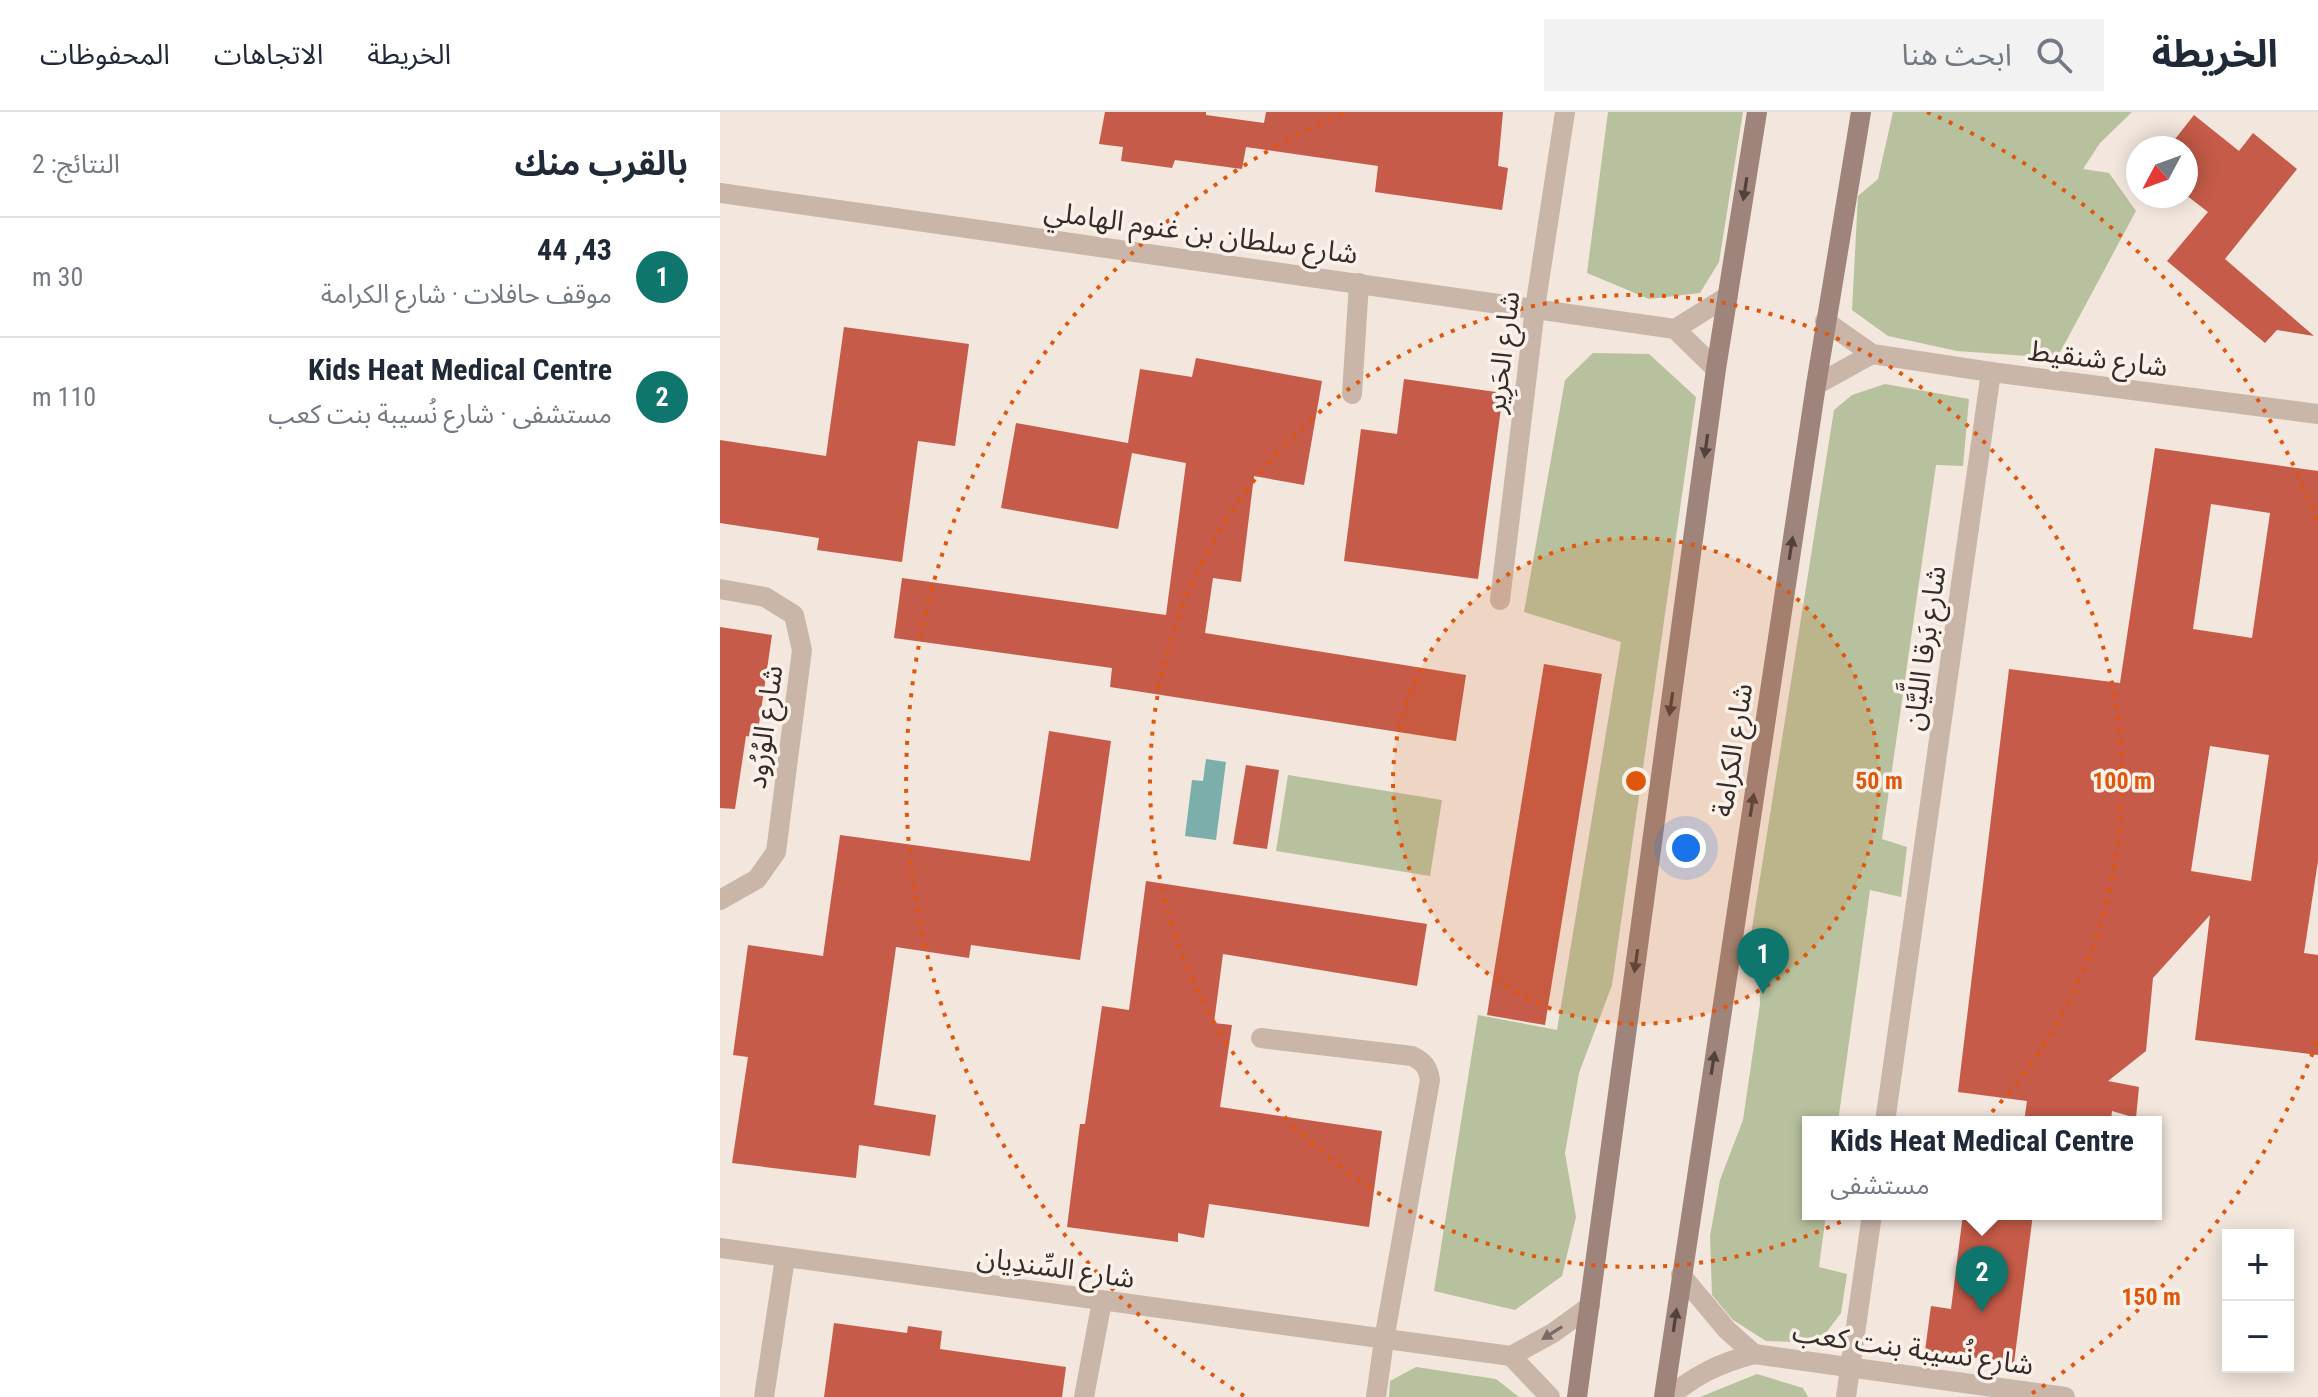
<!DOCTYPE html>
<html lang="ar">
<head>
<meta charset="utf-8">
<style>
	:root { --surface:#fff; --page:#f2f2f3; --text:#1f2937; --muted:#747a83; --line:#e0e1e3; --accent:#0f766e }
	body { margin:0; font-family:"Roboto Condensed","Noto Sans Arabic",sans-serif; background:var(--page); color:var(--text); direction:rtl }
	.controls { position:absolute; right:24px; bottom:24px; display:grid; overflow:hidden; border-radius:0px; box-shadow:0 4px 20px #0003 }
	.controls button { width:72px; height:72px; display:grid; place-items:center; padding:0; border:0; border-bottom:2px solid var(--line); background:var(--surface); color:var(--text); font:40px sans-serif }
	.compass { position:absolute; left:1406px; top:24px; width:72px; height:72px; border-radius:50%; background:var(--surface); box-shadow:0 4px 20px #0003; rotate:229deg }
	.you { position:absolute; left:966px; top:736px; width:28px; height:28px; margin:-20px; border:6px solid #fff; border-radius:50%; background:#1a73e8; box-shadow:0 0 0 12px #1a73e833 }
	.badge { display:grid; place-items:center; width:52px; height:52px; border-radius:50%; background:var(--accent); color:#fff; font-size:26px; font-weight:700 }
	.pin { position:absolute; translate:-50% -66px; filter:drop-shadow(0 2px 4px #0008) }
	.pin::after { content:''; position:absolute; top:42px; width:28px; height:24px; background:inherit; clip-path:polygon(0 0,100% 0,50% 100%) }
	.popup { position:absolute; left:1082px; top:1004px; width:360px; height:104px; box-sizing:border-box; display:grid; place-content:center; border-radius:0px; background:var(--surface); filter:drop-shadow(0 2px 6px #0005); font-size:26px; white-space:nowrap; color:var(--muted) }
	.popup b { font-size:30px; color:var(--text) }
	.popup::after { content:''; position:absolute; left:50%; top:100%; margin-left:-16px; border:16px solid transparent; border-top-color:var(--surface) }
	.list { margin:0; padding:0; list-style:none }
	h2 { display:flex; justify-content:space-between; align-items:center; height:104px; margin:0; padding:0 32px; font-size:34px }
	h2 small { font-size:26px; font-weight:400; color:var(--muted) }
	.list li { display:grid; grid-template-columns:52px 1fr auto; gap:24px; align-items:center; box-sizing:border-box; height:120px; padding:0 32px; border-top:2px solid var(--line) }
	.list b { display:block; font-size:30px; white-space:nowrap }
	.list p { margin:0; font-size:26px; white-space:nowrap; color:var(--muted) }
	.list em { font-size:26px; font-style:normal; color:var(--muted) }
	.icon { flex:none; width:44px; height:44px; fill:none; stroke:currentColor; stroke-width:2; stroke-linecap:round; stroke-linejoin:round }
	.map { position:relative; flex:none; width:1598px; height:1285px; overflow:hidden; direction:ltr }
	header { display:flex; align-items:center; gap:48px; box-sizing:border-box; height:112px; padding:0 40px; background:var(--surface); border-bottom:2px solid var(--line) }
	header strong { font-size:38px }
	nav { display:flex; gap:44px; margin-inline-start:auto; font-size:28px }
	.search { width:560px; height:72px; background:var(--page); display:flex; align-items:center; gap:20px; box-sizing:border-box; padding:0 28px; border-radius:0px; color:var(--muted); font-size:30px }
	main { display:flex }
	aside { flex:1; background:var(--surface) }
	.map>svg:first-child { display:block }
	.green { fill:#b8c19d }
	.water { fill:#7cafac }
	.building { fill:#c55b48; fill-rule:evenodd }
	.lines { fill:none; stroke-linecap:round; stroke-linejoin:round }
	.street { stroke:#cab5a9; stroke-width:20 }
	.secondary { stroke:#9e847a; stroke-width:20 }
	.oneway { fill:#51423d }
	.oneway2 { fill:#796a63 }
	.ring { fill:none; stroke:#df570d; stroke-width:4; stroke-dasharray:4 8 }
	.labels { text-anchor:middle; stroke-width:7; stroke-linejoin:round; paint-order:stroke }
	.street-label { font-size:28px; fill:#372c29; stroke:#faf1e9 }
	.centre { fill:#df570d; stroke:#faf1e9; stroke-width:4 }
	.ring-label { font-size:24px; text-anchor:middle; font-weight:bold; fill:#df570d; stroke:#faf1e9; stroke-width:7; stroke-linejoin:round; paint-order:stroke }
</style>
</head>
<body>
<header>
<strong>الخريطة</strong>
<div class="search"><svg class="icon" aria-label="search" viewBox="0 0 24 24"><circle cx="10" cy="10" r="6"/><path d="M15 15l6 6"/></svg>ابحث هنا</div>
<nav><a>الخريطة</a><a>الاتجاهات</a><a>المحفوظات</a></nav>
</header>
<main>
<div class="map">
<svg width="1598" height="1285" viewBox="0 0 1598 1285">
	<rect width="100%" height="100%" fill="#f2e6dd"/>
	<g class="green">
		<path d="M 888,0 L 1023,0 L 999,150 L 980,181 L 929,187 L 867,161 Z"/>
		<path d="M 1173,0 L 1412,0 L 1380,31 L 1363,57 L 1389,61 L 1416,99 L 1337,246 L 1237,239 L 1168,224 L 1132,198 L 1138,84 L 1158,67 Z"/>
		<path d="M 873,241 L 929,242 L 976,285 L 892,873 L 859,961 L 845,1041 L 856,1105 L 842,1164 L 795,1198 L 714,1179 L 758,903 L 837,918 L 901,530 L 804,500 L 845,268 Z"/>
		<path d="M 1165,272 L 1249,287 L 1243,354 L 1216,353 L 1162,727 L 1187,735 L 1181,785 L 1150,778 L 1118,1010 L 1088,1010 L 1088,1102 L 1106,1102 L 1099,1155 L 1127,1162 L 1121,1201 L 1105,1222 L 1078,1230 L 1046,1229 L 1013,1208 L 992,1183 L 990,1124 L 1000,1068 L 1023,1008 L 1040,892 L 1039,852 L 1030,829 L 1114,298 L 1132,283 Z"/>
		<path d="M 568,663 L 722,688 L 710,764 L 556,739 Z"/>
		<path d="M 696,1255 L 776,1267 L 799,1285 L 669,1285 L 670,1269 Z"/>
		<path d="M 1037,1262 L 1083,1276 L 1088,1285 L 980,1285 Z"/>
	</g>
	<path class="water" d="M 486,647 L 506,650 L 496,728 L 465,724 L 472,668 L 483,669 Z"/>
	<g class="building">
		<path d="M 385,0 L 486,0 L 486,3 L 544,11 L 546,0 L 783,0 L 778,54 L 788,56 L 782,98 L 655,80 L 658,54 L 526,35 L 522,57 L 455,48 L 452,56 L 401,49 L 403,35 L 379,32 Z"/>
		<path d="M 1474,3 L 1519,39 L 1533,21 L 1577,57 L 1505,147 L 1594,224 L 1557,218 L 1545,231 L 1447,149 L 1488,100 L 1466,83 L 1466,36 L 1448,36 Z"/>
		<path d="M 124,215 L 249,232 L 235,334 L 198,329 L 182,450 L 97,438 L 99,426 L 0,411 L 0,328 L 106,344 Z"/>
		<path d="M 476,246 L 602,269 L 584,373 L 534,364 L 521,470 L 493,466 L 485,521 L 746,563 L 736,629 L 390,575 L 392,556 L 174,526 L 182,466 L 446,503 L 466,351 L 412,341 L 398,417 L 281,396 L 296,311 L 408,331 L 420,257 L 472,265 Z"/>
		<path d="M 684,267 L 783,281 L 758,467 L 624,449 L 641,317 L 677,322 Z"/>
		<path d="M 1435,336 L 1598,359 L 1598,749 L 1584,841 L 1598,843 L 1598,943 L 1475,928 L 1490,803 L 1433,866 L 1426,939 L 1388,969 L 1419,975 L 1416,1006 L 1392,999 L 1391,1010 L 1304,1010 L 1307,989 L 1238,980 L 1289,557 L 1400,571 ZM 1491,392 L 1550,401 L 1532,526 L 1473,517 ZM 1490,634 L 1549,643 L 1531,769 L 1471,759 Z"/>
		<path d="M 0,515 L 52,523 L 37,626 L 26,624 L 15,697 L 0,696 Z"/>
		<path d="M 824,552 L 882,562 L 825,913 L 767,903 Z"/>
		<path d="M 329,619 L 391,629 L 360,848 L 251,833 L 249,846 L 176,835 L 154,993 L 216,1003 L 210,1044 L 139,1033 L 136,1066 L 12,1051 L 28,945 L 13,943 L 28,833 L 103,844 L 120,723 L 310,749 Z"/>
		<path d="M 526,653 L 559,658 L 547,737 L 513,732 Z"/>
		<path d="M 426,769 L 707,812 L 697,874 L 503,842 L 494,911 L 512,913 L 500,995 L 662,1019 L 649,1115 L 489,1092 L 484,1126 L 458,1121 L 458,1130 L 347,1115 L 360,1012 L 365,1012 L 382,894 L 409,898 Z"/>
		<path d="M 1243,1102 L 1313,1102 L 1294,1251 L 1205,1239 L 1211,1194 L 1231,1197 Z"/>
		<path d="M 114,1211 L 187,1221 L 188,1214 L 222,1219 L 220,1237 L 346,1255 L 342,1285 L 104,1285 Z"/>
	</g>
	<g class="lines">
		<g class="street">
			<path d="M 0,81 L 955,217 L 996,257"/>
			<path d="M 1105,209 L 1152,242 L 1271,260 L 1598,302"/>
			<path d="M 955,217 L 1008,184"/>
			<path d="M 1096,273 L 1152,242"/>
			<path d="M 632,282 L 639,171"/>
			<path d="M 0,477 L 45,485 L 74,503 L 82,538 L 56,740 L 37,767 L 0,788"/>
			<path d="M 780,488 L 815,196 L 845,0"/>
			<path d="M 541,926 L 692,944 C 704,950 708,955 710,968 L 664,1228 L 656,1285"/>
			<path d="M 1165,1010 L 1271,260"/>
			<path d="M 0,1136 L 791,1244 L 833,1221 L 870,1194"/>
			<path d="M 961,1163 L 1007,1218 L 1034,1242"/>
			<path d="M 791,1244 L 830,1285"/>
			<path d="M 44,1285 L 65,1146"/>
			<path d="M 364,1285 L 382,1189"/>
			<path d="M 949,1285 C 975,1263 1000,1251 1034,1242 L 1345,1285"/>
			<path d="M 1126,1285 L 1152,1102"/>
		</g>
		<g class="secondary">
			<path d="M 857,1285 L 996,257 L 1037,0"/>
			<path d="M 944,1285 L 1096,273 L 1141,0"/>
		</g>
	</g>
	<defs><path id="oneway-solid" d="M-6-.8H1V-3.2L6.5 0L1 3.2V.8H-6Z" transform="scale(2)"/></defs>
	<g class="oneway">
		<use href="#oneway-solid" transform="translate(1025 77) rotate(99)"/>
		<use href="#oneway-solid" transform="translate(986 334) rotate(98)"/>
		<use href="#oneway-solid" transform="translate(1071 436) rotate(-81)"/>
		<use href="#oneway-solid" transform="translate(951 592) rotate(98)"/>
		<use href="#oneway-solid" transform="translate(1032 693) rotate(-81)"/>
		<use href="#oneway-solid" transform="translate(916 849) rotate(98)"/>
		<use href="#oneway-solid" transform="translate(993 951) rotate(-81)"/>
		<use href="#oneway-solid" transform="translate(955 1208) rotate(-82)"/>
	</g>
	<use class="oneway2" href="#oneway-solid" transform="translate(832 1221) rotate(148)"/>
	<circle cx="916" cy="669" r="243" fill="#df570d" fill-opacity=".12"/>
	<g class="ring">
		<circle cx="916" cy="669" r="243"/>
		<circle cx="916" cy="669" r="486"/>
		<path d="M1597 930A729 729 0 0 1 1308 1284M524 1284A729 729 0 0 1 625 0M1207 0A729 729 0 0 1 1597 408"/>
	</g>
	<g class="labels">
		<g class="street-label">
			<text transform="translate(481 120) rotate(8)" y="10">شارع سلطان بن غنوم الهاملي</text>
			<text transform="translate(782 240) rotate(-83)" y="10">شارع الحَرِير</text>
			<text transform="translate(1378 246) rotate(7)" y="10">شارع شنقيط</text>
			<text transform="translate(1204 536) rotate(-82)" y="10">شارع بَرقا اللَّيَّان</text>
			<text transform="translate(44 615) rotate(-82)" y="10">شارع الوُرُود</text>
			<text transform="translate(1012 638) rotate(-81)" y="10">شارع الكرامة</text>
			<text transform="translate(336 1155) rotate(8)" y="10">شارع السِّندِيان</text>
			<text transform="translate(1193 1236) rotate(8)" y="10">شارع نُسيبة بنت كعب</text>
		</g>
	</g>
	<circle cx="916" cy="669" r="12" class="centre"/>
	<g class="ring-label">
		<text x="1159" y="677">50 m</text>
		<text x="1402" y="677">100 m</text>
		<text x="1431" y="1193">150 m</text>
	</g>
</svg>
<div class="controls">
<button>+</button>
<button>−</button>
</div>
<svg class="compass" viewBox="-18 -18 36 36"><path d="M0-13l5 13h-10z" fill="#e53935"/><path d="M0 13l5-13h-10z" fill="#747a83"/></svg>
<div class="you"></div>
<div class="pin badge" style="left:1043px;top:882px">1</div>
<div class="pin badge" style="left:1262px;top:1200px">2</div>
<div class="popup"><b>Kids Heat Medical Centre</b>مستشفى</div>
</div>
<aside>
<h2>بالقرب منك<small>النتائج: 2</small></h2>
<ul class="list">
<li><span class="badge">1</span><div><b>43, 44</b><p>موقف حافلات · شارع الكرامة</p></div><em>30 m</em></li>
<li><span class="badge">2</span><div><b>Kids Heat Medical Centre</b><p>مستشفى · شارع نُسيبة بنت كعب</p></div><em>110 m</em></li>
</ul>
</aside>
</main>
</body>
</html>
